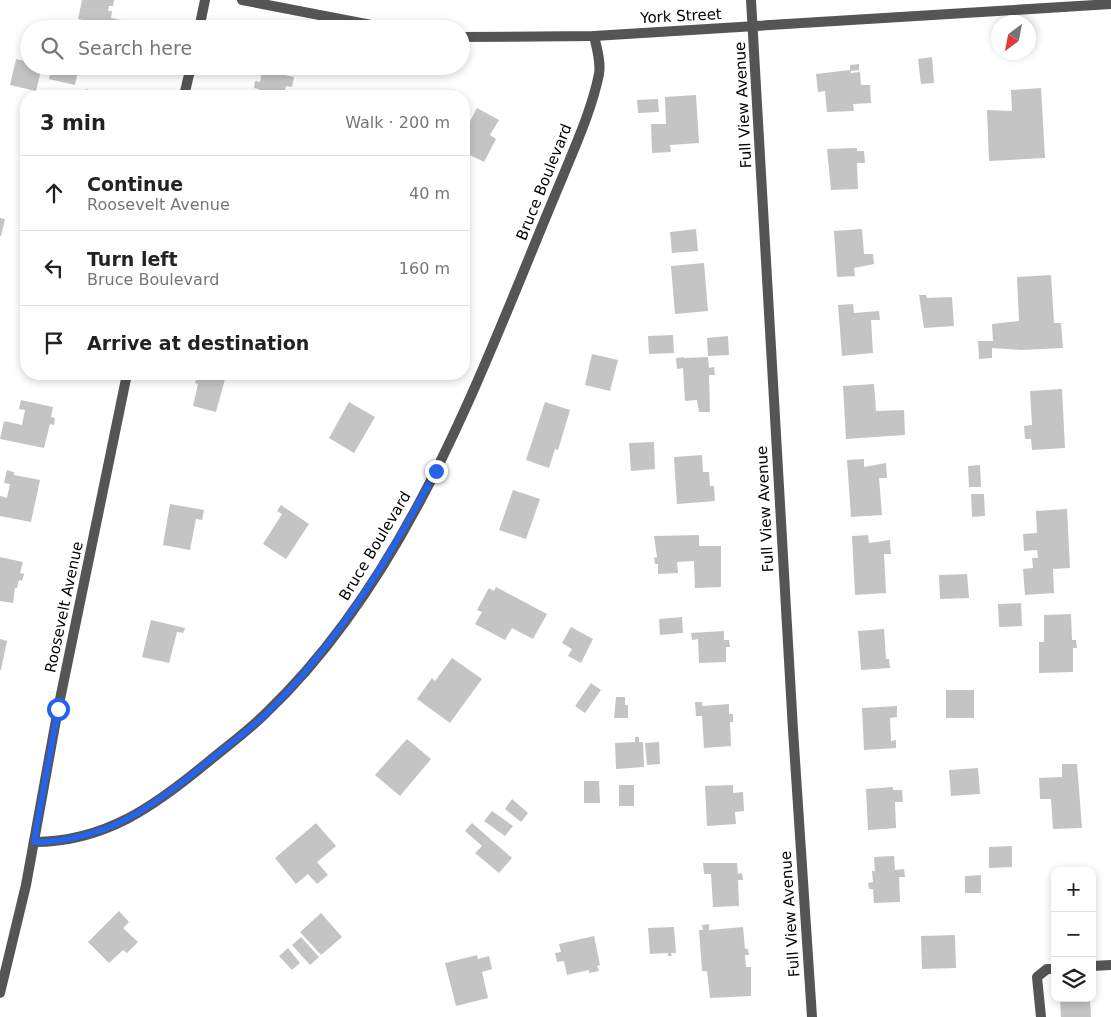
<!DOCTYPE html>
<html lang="en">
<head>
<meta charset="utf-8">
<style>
	:root { --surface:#fff; --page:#f2f2f2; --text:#222; --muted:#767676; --line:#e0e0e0 }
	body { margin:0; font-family:"DejaVu Sans",sans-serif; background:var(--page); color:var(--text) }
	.controls { position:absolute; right:15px; bottom:15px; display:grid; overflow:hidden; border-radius:10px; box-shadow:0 2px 8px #0003 }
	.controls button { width:45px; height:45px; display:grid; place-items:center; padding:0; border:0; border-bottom:1px solid var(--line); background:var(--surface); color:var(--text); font:25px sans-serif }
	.compass { position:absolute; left:991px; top:15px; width:45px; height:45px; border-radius:50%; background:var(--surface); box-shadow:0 2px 8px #0003; rotate:212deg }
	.stop { position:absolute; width:15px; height:15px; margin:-11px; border:4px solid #2563eb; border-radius:50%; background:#fff }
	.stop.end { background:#2563eb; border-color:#fff; box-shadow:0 1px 5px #0008 }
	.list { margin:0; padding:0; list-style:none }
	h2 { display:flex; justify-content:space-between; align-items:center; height:65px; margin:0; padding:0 20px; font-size:21px }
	h2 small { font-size:16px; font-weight:400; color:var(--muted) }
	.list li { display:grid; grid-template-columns:32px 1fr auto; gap:15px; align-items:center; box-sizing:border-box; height:75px; padding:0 20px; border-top:1px solid var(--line) }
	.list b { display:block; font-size:19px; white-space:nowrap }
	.list p { margin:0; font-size:16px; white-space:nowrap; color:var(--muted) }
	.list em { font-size:16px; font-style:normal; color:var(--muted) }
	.icon { flex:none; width:28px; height:28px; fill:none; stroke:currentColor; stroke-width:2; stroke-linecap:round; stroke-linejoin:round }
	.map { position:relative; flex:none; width:1111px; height:1017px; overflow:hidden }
	.search { position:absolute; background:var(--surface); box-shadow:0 2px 8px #0003; left:20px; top:20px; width:450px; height:55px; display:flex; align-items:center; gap:12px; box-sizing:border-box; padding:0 18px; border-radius:28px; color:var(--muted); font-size:19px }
	.panel { position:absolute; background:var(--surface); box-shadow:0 2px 8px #0003; left:20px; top:90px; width:450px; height:290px; border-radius:20px }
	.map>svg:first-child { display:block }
	.building { fill:#c4c4c4 }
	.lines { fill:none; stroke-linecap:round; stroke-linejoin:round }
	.lane { stroke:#555; stroke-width:10 }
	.street { stroke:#555; stroke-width:10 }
	.route { stroke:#2563eb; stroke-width:6 }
	.labels { text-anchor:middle; stroke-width:4; stroke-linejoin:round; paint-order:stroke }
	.street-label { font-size:15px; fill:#000; stroke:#fff }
</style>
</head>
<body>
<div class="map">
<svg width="1111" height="1017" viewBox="0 0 1111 1017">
	<rect width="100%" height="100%" fill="#fff"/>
	<g class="building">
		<path d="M 82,0 L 114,0 L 113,6 L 109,6 L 108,11 L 112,11 L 111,18 L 132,22 L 133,29 L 103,29 L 104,24 L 78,19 Z"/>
		<path d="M 932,57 L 934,83 L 921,84 L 918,59 Z"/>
		<path d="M 16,59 L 29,62 L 29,66 L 42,66 L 36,91 L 10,85 Z"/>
		<path d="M 859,64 L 859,70 L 851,71 L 851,73 L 860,72 L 861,85 L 870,85 L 871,103 L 853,104 L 854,111 L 827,112 L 825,91 L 818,92 L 816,74 L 850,70 L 850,65 Z"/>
		<path d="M 52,66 L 79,67 L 75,85 L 49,79 Z"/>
		<path d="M 262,70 L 294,77 L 292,87 L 286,86 L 284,96 L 257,96 L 259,89 L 254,88 L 255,81 L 260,82 Z"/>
		<path d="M 1041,88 L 1045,158 L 989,161 L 987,110 L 1012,111 L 1011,90 Z"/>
		<path d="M 86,89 L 91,91 L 90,94 L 96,96 L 83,96 Z"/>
		<path d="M 696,95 L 699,143 L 670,145 L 671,152 L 652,153 L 651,124 L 666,124 L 665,97 Z"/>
		<path d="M 658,99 L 659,112 L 638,113 L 637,100 Z"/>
		<path d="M 477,108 L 499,120 L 490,135 L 496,139 L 484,162 L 464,152 L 464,142 L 470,129 L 467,127 Z"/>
		<path d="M 857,148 L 857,151 L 864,151 L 865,163 L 857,163 L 858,189 L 831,190 L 827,149 Z"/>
		<path d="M 0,218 L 5,219 L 1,236 L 0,236 Z"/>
		<path d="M 696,229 L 698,251 L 672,253 L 670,232 Z"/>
		<path d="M 862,229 L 864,254 L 873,254 L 874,264 L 854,268 L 855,276 L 837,277 L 834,231 Z"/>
		<path d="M 704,263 L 708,311 L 675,314 L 671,266 Z"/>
		<path d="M 1051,275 L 1054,323 L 1061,323 L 1063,348 L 1021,350 L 992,348 L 992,358 L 979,359 L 978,341 L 993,341 L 992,324 L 1019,321 L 1017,277 Z"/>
		<path d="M 919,295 L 926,295 L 927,298 L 952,297 L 954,326 L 924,328 Z"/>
		<path d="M 853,304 L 854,313 L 879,311 L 880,320 L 871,320 L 873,353 L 842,356 L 838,305 Z"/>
		<path d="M 673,335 L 674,353 L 649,354 L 648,336 Z"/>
		<path d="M 728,336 L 729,355 L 708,356 L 707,338 Z"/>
		<path d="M 592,354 L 618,360 L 610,391 L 585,385 Z"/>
		<path d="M 684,357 L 684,358 L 708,357 L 709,368 L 714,367 L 715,375 L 709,375 L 710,412 L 699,412 L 697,400 L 685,401 L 683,368 L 677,369 L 676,358 Z"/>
		<path d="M 198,374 L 233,374 L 231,380 L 225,379 L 216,412 L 193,406 L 198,384 L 195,383 Z"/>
		<path d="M 874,384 L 876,411 L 904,410 L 905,435 L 846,439 L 843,386 Z"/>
		<path d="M 1062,389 L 1065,448 L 1032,450 L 1031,439 L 1025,439 L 1024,426 L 1032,425 L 1030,391 Z"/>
		<path d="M 21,400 L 53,407 L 51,417 L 55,418 L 54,425 L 50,424 L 44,448 L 0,439 L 4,421 L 22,425 L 25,410 L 19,409 Z"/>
		<path d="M 349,402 L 375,417 L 354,453 L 329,438 Z"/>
		<path d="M 545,402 L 570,410 L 558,450 L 555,449 L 549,468 L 526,460 Z"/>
		<path d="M 654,442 L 655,469 L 631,471 L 629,443 Z"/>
		<path d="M 702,455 L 703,472 L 709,472 L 710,486 L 714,486 L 715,501 L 677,504 L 674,457 Z"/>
		<path d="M 864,459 L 864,467 L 886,463 L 887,478 L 879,478 L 882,515 L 851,517 L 847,460 Z"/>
		<path d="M 980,465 L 981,487 L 969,487 L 968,466 Z"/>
		<path d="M 7,470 L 14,472 L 14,475 L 40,480 L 31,522 L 0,516 L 0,496 L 7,498 L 10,484 L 4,483 Z"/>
		<path d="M 513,490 L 540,499 L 526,539 L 499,530 Z"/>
		<path d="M 971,494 L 984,494 L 985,516 L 972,517 Z"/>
		<path d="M 170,504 L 204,510 L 202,520 L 196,519 L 190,550 L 163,545 Z"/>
		<path d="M 281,505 L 309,524 L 286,559 L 263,544 L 282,514 L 277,511 Z"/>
		<path d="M 1067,509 L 1070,568 L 1053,569 L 1054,593 L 1025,595 L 1023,569 L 1033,568 L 1032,558 L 1038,558 L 1037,550 L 1024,551 L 1023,534 L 1037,533 L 1036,511 Z"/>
		<path d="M 699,535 L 699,546 L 721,546 L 721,587 L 695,588 L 694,561 L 677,562 L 678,573 L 658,574 L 658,564 L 655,564 L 654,558 L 657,557 L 654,536 Z"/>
		<path d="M 868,535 L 869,543 L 890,540 L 891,554 L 884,554 L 886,593 L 855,595 L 852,536 Z"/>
		<path d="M 0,557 L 23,562 L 20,573 L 24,574 L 22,581 L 19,580 L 17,588 L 15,588 L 13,603 L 0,601 Z"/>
		<path d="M 967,574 L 969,598 L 940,599 L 939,575 Z"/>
		<path d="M 496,587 L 547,614 L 533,639 L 512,628 L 505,640 L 475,624 L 482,612 L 477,610 L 489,588 L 494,591 Z"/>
		<path d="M 1021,603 L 1022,626 L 999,627 L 998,604 Z"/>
		<path d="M 1071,614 L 1072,640 L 1076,640 L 1077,648 L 1073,648 L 1073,672 L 1039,673 L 1039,642 L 1044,642 L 1044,615 Z"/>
		<path d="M 682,617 L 683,633 L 660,635 L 659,619 Z"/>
		<path d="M 151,620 L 185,628 L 183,633 L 177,632 L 169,663 L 142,657 Z"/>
		<path d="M 571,627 L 593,639 L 581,663 L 568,656 L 572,649 L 562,643 Z"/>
		<path d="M 884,629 L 886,659 L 889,659 L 890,668 L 861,670 L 858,631 Z"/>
		<path d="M 724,631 L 724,640 L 729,640 L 730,647 L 726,647 L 726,662 L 699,663 L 698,639 L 692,640 L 691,633 Z"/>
		<path d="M 0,639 L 7,641 L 1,670 L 0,670 Z"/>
		<path d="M 452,658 L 482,679 L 450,723 L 417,699 L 432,678 L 435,681 Z"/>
		<path d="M 591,683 L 601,690 L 585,713 L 575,706 Z"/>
		<rect x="946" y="690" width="28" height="28"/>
		<path d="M 616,697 L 625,697 L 625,705 L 628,705 L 628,718 L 614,718 Z"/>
		<path d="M 695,702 L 702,702 L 702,706 L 729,704 L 729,714 L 733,714 L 733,722 L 730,722 L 731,746 L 704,748 L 702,716 L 696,716 Z"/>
		<path d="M 897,706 L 897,717 L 890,718 L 891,741 L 896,740 L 896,748 L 864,750 L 862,708 Z"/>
		<path d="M 635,737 L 639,737 L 639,742 L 643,742 L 644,767 L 616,769 L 615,743 L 635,742 Z"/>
		<path d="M 407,739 L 431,759 L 400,796 L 375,775 Z"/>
		<path d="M 659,742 L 660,764 L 647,765 L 645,743 Z"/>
		<path d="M 1062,764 L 1077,764 L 1082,828 L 1053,829 L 1051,799 L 1040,799 L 1039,778 L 1062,777 Z"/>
		<path d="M 978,768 L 980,794 L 951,796 L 949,770 Z"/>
		<path d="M 584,781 L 599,781 L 600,803 L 584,803 Z"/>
		<rect x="619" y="785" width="15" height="21"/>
		<path d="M 733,785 L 733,793 L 743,792 L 744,811 L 735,812 L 736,824 L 707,826 L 705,786 Z"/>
		<path d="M 893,787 L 893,790 L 902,790 L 903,802 L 895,802 L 896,828 L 868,830 L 866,789 Z"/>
		<path d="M 512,799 L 528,813 L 521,822 L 505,809 Z"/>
		<path d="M 492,811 L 513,826 L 505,836 L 484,821 Z"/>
		<path d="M 316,823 L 336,846 L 317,862 L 328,875 L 317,884 L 308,874 L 296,884 L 275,858 Z"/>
		<path d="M 472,823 L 512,858 L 499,873 L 475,853 L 482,846 L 465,831 Z"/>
		<path d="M 1012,846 L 1012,867 L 989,868 L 989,847 Z"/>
		<path d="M 894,856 L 895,870 L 904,869 L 905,877 L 899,877 L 900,902 L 874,903 L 873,889 L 869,889 L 868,883 L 873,882 L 872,871 L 875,871 L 874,857 Z"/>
		<path d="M 703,863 L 737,863 L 738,874 L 742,873 L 743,880 L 738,880 L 739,906 L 713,907 L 711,874 L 704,874 Z"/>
		<path d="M 981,875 L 981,893 L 965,893 L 965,876 Z"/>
		<path d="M 119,911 L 129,922 L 123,928 L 138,942 L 127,953 L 123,950 L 109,963 L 88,942 Z"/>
		<path d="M 321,913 L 342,937 L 321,955 L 300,932 Z"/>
		<path d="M 709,924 L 709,930 L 743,927 L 745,949 L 748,949 L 749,955 L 745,955 L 746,967 L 751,967 L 751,996 L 710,998 L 707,971 L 702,971 L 699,930 L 703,930 L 702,925 Z"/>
		<path d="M 674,927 L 676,953 L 671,953 L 672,956 L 668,956 L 668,953 L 650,954 L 648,928 Z"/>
		<path d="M 955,935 L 956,968 L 922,969 L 921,936 Z"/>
		<path d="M 594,936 L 600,965 L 597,966 L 599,971 L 589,973 L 589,970 L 567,975 L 564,961 L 557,962 L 555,953 L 561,952 L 559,944 Z"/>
		<path d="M 301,937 L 319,957 L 310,965 L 292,945 Z"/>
		<path d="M 288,948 L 300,963 L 292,970 L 279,956 Z"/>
		<path d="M 477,955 L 478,959 L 489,956 L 492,969 L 482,972 L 488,998 L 456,1006 L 445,963 Z"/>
		<path d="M 1063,998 L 1090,999 L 1091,1017 L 1061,1017 L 1060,1001 Z"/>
	</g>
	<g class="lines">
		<g class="lane">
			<path d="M 1092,966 L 1111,965"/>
			<path d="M 1041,1017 L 1037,977 L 1047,969 L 1055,969"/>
		</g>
		<g class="street">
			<path d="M 242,0 L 392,29"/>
			<path d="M 751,0 L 793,730 L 812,1017"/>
			<path d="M 199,29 L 205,0"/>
			<path d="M 461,37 L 594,36 L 1111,4"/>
			<path d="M 184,96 L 191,66"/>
			<path d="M 34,842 C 105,842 155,806 208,762 C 227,746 248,731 266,713 C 414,572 485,360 563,176 C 576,144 592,109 599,74 C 601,62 597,49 594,36"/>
			<path d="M 0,993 L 26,885 L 58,709 L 127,374"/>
		</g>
	</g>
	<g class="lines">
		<path class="route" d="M 58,709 L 34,842 C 104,842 153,807 205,764 C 226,747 248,731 267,713 C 338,643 389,558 436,471"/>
	</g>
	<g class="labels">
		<g class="street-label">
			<text transform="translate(681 16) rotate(-3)" y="5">York Street</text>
			<text transform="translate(743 105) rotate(-93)" y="5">Full View Avenue</text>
			<text transform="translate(544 182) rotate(-68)" y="5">Bruce Boulevard</text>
			<text transform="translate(765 509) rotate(-93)" y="5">Full View Avenue</text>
			<text transform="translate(375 546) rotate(-59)" y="5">Bruce Boulevard</text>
			<text transform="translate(64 607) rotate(-78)" y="5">Roosevelt Avenue</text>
			<text transform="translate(790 914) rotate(-94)" y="5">Full View Avenue</text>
		</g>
	</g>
</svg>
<div class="controls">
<button>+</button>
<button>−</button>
<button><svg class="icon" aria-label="layers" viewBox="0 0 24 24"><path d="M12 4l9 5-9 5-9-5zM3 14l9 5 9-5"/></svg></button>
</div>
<svg class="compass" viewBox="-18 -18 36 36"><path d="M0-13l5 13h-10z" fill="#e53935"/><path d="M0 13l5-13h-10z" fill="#767676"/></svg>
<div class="stop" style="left:58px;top:709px"></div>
<div class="stop end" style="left:436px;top:471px"></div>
<div class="search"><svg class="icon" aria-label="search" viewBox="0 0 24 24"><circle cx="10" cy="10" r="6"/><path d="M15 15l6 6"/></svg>Search here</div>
<section class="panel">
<h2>3 min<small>Walk · 200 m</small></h2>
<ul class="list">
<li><svg class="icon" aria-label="ahead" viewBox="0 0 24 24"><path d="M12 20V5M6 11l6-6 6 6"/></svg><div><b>Continue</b><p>Roosevelt Avenue</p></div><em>40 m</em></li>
<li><svg class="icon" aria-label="left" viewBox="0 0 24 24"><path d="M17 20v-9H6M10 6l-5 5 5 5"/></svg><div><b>Turn left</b><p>Bruce Boulevard</p></div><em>160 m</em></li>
<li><svg class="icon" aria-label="arrive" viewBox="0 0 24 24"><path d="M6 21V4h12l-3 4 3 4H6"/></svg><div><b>Arrive at destination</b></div></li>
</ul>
</section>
</div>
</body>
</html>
